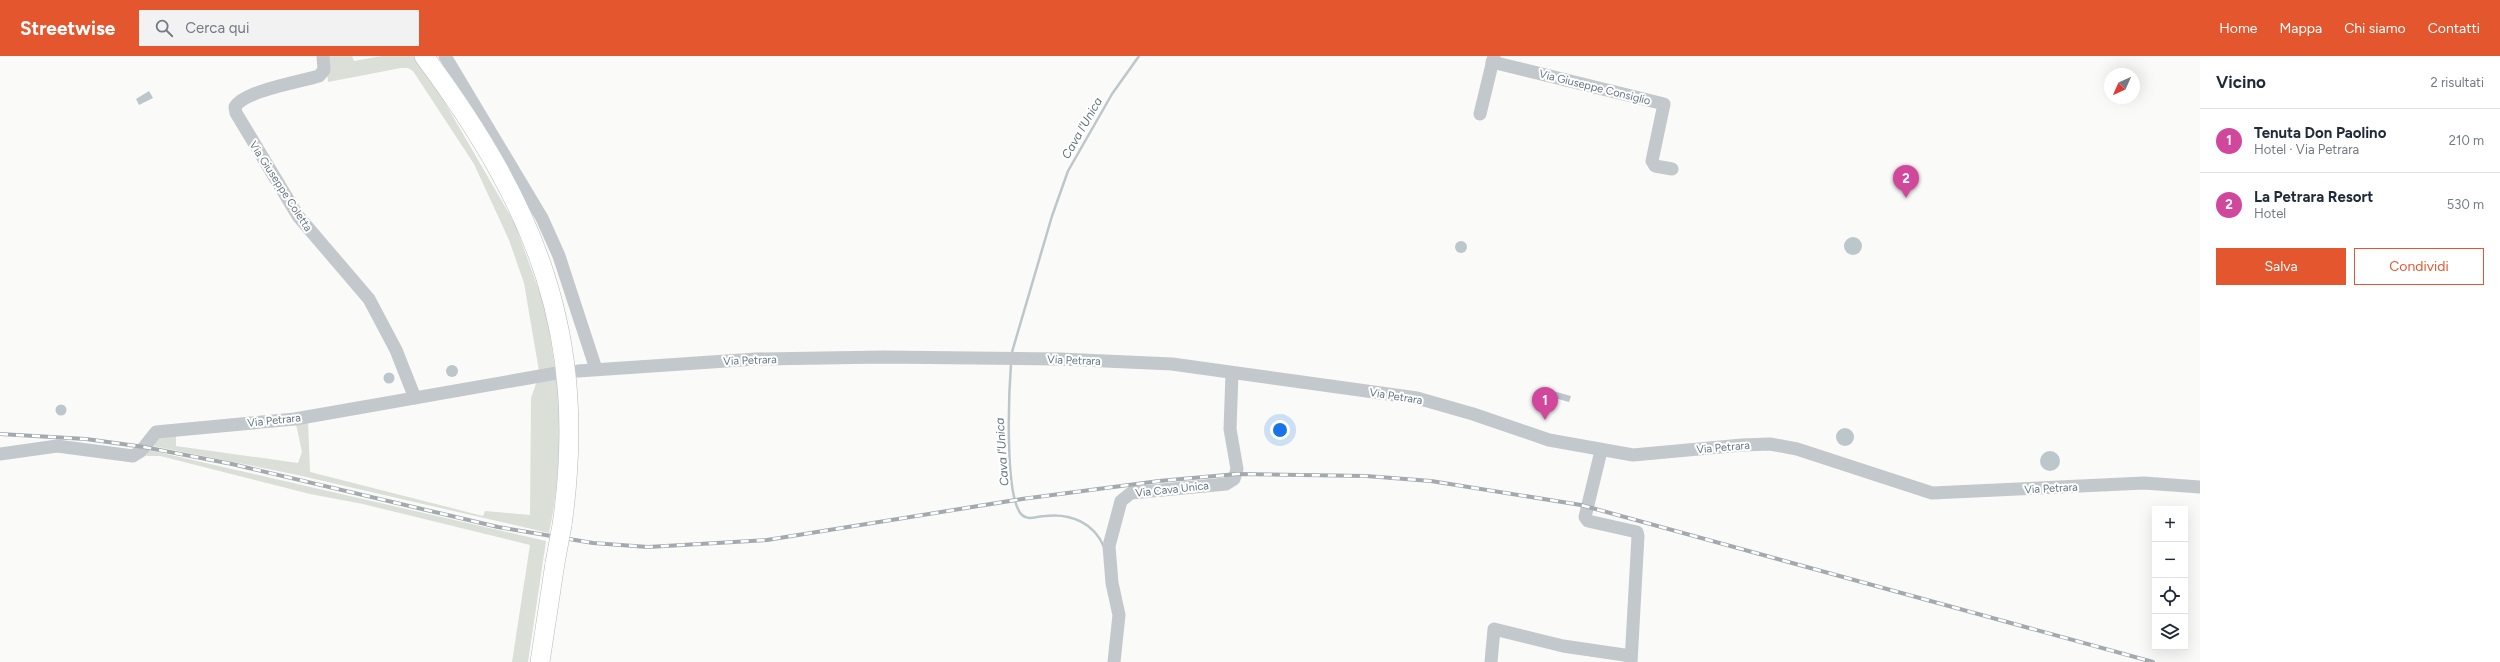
<!DOCTYPE html>
<html lang="it">
<head>
<meta charset="utf-8">
<style>
	:root { --surface:#fff; --page:#f2f2f3; --text:#1f2937; --muted:#747a83; --line:#e0e1e3; --accent:#e4572e }
	body { margin:0; font-family:Figtree,sans-serif; background:var(--page); color:var(--text) }
	.controls { position:absolute; right:12px; bottom:12px; display:grid; overflow:hidden; border-radius:0px; box-shadow:0 4px 16px #0002 }
	.controls button { width:36px; height:36px; display:grid; place-items:center; padding:0; border:0; border-bottom:1px solid var(--line); background:var(--surface); color:var(--text); font:20px sans-serif }
	.compass { position:absolute; left:2104px; top:12px; width:36px; height:36px; border-radius:50%; background:var(--surface); box-shadow:0 4px 16px #0002; rotate:225deg }
	.you { position:absolute; left:1280px; top:374px; width:14px; height:14px; margin:-10px; border:3px solid #fff; border-radius:50%; background:#1a73e8; box-shadow:0 0 0 6px #1a73e833 }
	.badge { display:grid; place-items:center; width:26px; height:26px; border-radius:50%; background:var(--accent); color:#fff; font-size:13px; font-weight:700 }
	.pin { position:absolute; translate:-50% -33px; filter:drop-shadow(0 1px 2px #0008) }
	.pin::after { content:''; position:absolute; top:21px; width:14px; height:12px; background:inherit; clip-path:polygon(0 0,100% 0,50% 100%) }
	.list { margin:0; padding:0; list-style:none }
	h2 { display:flex; justify-content:space-between; align-items:center; height:52px; margin:0; padding:0 16px; font-size:17px }
	h2 small { font-size:13px; font-weight:400; color:var(--muted) }
	.list li { display:grid; grid-template-columns:26px 1fr auto; gap:12px; align-items:center; box-sizing:border-box; height:64px; padding:0 16px; border-top:1px solid var(--line) }
	.list b { display:block; font-size:15px; white-space:nowrap }
	.list p { margin:0; font-size:13px; white-space:nowrap; color:var(--muted) }
	.list em { font-size:13px; font-style:normal; color:var(--muted) }
	.actions { display:flex; gap:8px; padding:12px 16px }
	.actions a { flex:1; padding:9px 0; border:1px solid var(--accent); border-radius:0px; text-align:center; font-size:14px; color:var(--accent) }
	.actions .main { background:var(--accent); color:#fff }
	.icon { flex:none; width:22px; height:22px; fill:none; stroke:currentColor; stroke-width:2; stroke-linecap:round; stroke-linejoin:round }
	.map { position:relative; flex:none; width:2200px; height:606px; overflow:hidden }
	header { display:flex; align-items:center; gap:24px; box-sizing:border-box; height:56px; padding:0 20px; background:var(--accent); color:#fff }
	header strong { font-size:19px }
	nav { display:flex; gap:22px; margin-inline-start:auto; font-size:14px }
	.search { width:280px; height:36px; background:var(--page); display:flex; align-items:center; gap:10px; box-sizing:border-box; padding:0 14px; border-radius:0px; color:var(--muted); font-size:15px }
	main { display:flex }
	aside { flex:1; background:var(--surface) }
	.map>svg:first-child { display:block }
	.green { fill:#dadfd7 }
	.water { fill:#bbc7cb }
	.lines { fill:none; stroke-linecap:round; stroke-linejoin:round }
	.stream { stroke:#bbc7cb; stroke-width:2.5 }
	.highway-casing { stroke:#b4b9bd; stroke-width:20 }
	.minor { stroke:#c3c8cc; stroke-width:13 }
	.highway { stroke:#fff; stroke-width:19 }
	.rail-casing { stroke:#a2aab0; stroke-width:4 }
	.rail { stroke:#fff; stroke-width:2.5; stroke-dasharray:8; stroke-linecap:butt }
	.highway-bridge-casing { stroke:#b4b9bd; stroke-width:20; stroke-linecap:butt }
	.highway-bridge { stroke:#fff; stroke-width:19 }
	.labels { text-anchor:middle; stroke-width:4; stroke-linejoin:round; paint-order:stroke }
	.street-label { font-size:11px; fill:#657683; stroke:#fff }
	.water-label { font-size:12px; font-style:italic; fill:#60757c; stroke:#fff }
</style>
</head>
<body>
<header>
<strong>Streetwise</strong>
<div class="search"><svg class="icon" aria-label="search" viewBox="0 0 24 24"><circle cx="10" cy="10" r="6"/><path d="M15 15l6 6"/></svg>Cerca qui</div>
<nav><a>Home</a><a>Mappa</a><a>Chi siamo</a><a>Contatti</a></nav>
</header>
<main>
<div class="map">
<svg width="2200" height="606" viewBox="0 0 2200 606">
	<rect width="100%" height="100%" fill="#fafaf8"/>
	<g class="green">
		<path d="M 326,0 L 352,0 L 354,5 L 382,0 L 418,0 L 515,168 L 546,254 L 555,313 L 539,315 L 524,227 L 509,184 L 474,108 L 413,15 L 408,12 L 401,12 L 328,26 Z"/>
		<path d="M 558,323 C 561,375 560,426 549,477 L 293,418 L 148,389 L 153,383 L 176,378 L 176,390 L 298,407 L 302,396 L 296,368 L 308,365 L 310,416 L 483,460 L 485,455 L 530,459 L 531,342 L 537,325 Z"/>
		<path d="M 149,394 L 546,485 L 528,606 L 512,606 L 530,489 L 363,448 L 310,438 L 160,400 L 146,400 Z"/>
	</g>
	<g class="water">
		<path d="M 149,35 L 153,42 L 139,49 L 136,43 Z"/>
		<circle cx="1853" cy="190" r="9"/>
		<circle cx="1461" cy="191" r="6"/>
		<circle cx="452" cy="315" r="6"/>
		<circle cx="389" cy="322" r="5.5"/>
		<path d="M 1553,335 L 1571,340 L 1569,346 L 1551,341 Z"/>
		<circle cx="61" cy="354" r="5.5"/>
		<circle cx="1845" cy="381" r="9"/>
		<circle cx="2050" cy="405" r="10"/>
	</g>
	<g class="lines">
		<g class="stream">
			<path d="M 1012,296 L 1052,160 L 1068,115 L 1112,38 L 1139,0"/>
			<path d="M 1011,308 C 1009,334 1004,442 1022,459 C 1028,465 1037,460 1045,460 C 1071,457 1094,467 1104,491"/>
		</g>
		<defs>
			<g id="highway">
				<path d="M 424,0 C 536,151 589,279 562,469"/>
				<path d="M 540,606 L 555,507"/>
			</g>
		</defs>
		<use href="#highway" class="highway-casing"/>
		<g class="minor">
			<path d="M 323,0 L 324,14 L 319,20 C 299,26 244,35 235,51 L 236,57 L 298,160 L 369,243 L 396,294 L 415,342"/>
			<path d="M 445,0 L 542,162 L 559,200 L 596,313"/>
			<path d="M 1492,6 L 1664,48 L 1652,105 L 1655,110 L 1672,113"/>
			<path d="M 1480,58 L 1494,0"/>
			<path d="M 578,315 L 756,303 L 884,301 L 1060,303 L 1172,308 L 1417,342 L 1473,358 L 1549,384 L 1633,399 L 1742,389 L 1770,388 L 1797,393 L 1932,437 L 2144,427 L 2200,431"/>
			<path d="M 1601,395 L 1585,461 L 1588,465 L 1637,476 L 1638,480 L 1631,606"/>
			<path d="M 0,398 L 57,390 L 133,400 L 141,395 L 156,376 L 295,363 L 557,317"/>
			<path d="M 1114,606 L 1119,559 L 1112,527 L 1109,490 L 1121,445 L 1131,437 L 1226,428 L 1234,423 L 1237,413 L 1230,373 L 1232,318"/>
			<path d="M 1491,606 L 1494,573 L 1563,590 L 1631,600"/>
		</g>
		<use href="#highway" class="highway"/>
		<defs>
			<path id="rail" d="M 0,378 L 86,383 L 144,391 L 232,408 L 498,471 L 593,487 L 648,491 L 767,484 L 1022,443 L 1159,425 L 1237,418 L 1366,420 L 1431,425 L 1581,449 L 2153,606"/>
		</defs>
		<use href="#rail" class="rail-casing"/>
		<use href="#rail" class="rail"/>
		<defs>
			<path id="highway-bridge" d="M 555,507 L 562,469"/>
		</defs>
		<use href="#highway-bridge" class="highway-bridge-casing"/>
		<use href="#highway-bridge" class="highway-bridge"/>
	</g>
	<g class="labels">
		<g class="street-label">
			<text transform="translate(1595 31) rotate(14)" y="4">Via Giuseppe Consiglio</text>
			<text transform="translate(281 130) rotate(57)" y="4">Via Giuseppe Coletta</text>
			<text transform="translate(750 304) rotate(-2)" y="4">Via Petrara</text>
			<text transform="translate(1074 304) rotate(2)" y="4">Via Petrara</text>
			<text transform="translate(1396 340) rotate(9)" y="4">Via Petrara</text>
			<text transform="translate(274 364) rotate(-6)" y="4">Via Petrara</text>
			<text transform="translate(1723 391) rotate(-5)" y="4">Via Petrara</text>
			<text transform="translate(2051 432) rotate(-3)" y="4">Via Petrara</text>
			<text transform="translate(1172 433) rotate(-6)" y="4">Via Cava Unica</text>
		</g>
		<g class="water-label">
			<text transform="translate(1082 72) rotate(-60)" y="4">Cava l'Unica</text>
			<text transform="translate(1002 396) rotate(-94)" y="4">Cava l'Unica</text>
		</g>
	</g>
</svg>
<div class="controls">
<button>+</button>
<button>−</button>
<button><svg class="icon" aria-label="locate" viewBox="0 0 24 24"><circle cx="12" cy="12" r="6"/><path d="M12 2v4M12 18v4M2 12h4M18 12h4"/></svg></button>
<button><svg class="icon" aria-label="layers" viewBox="0 0 24 24"><path d="M12 4l9 5-9 5-9-5zM3 14l9 5 9-5"/></svg></button>
</div>
<svg class="compass" viewBox="-18 -18 36 36"><path d="M0-13l5 13h-10z" fill="#e53935"/><path d="M0 13l5-13h-10z" fill="#747a83"/></svg>
<div class="you"></div>
<div class="pin badge" style="left:1545px;top:364px;background:#d1479c">1</div>
<div class="pin badge" style="left:1906px;top:142px;background:#d1479c">2</div>
</div>
<aside>
<h2>Vicino<small>2 risultati</small></h2>
<ul class="list">
<li><span class="badge" style="background:#d1479c">1</span><div><b>Tenuta Don Paolino</b><p>Hotel · Via Petrara</p></div><em>210 m</em></li>
<li><span class="badge" style="background:#d1479c">2</span><div><b>La Petrara Resort</b><p>Hotel</p></div><em>530 m</em></li>
</ul>
<div class="actions"><a class="main">Salva</a><a>Condividi</a></div>
</aside>
</main>
</body>
</html>
